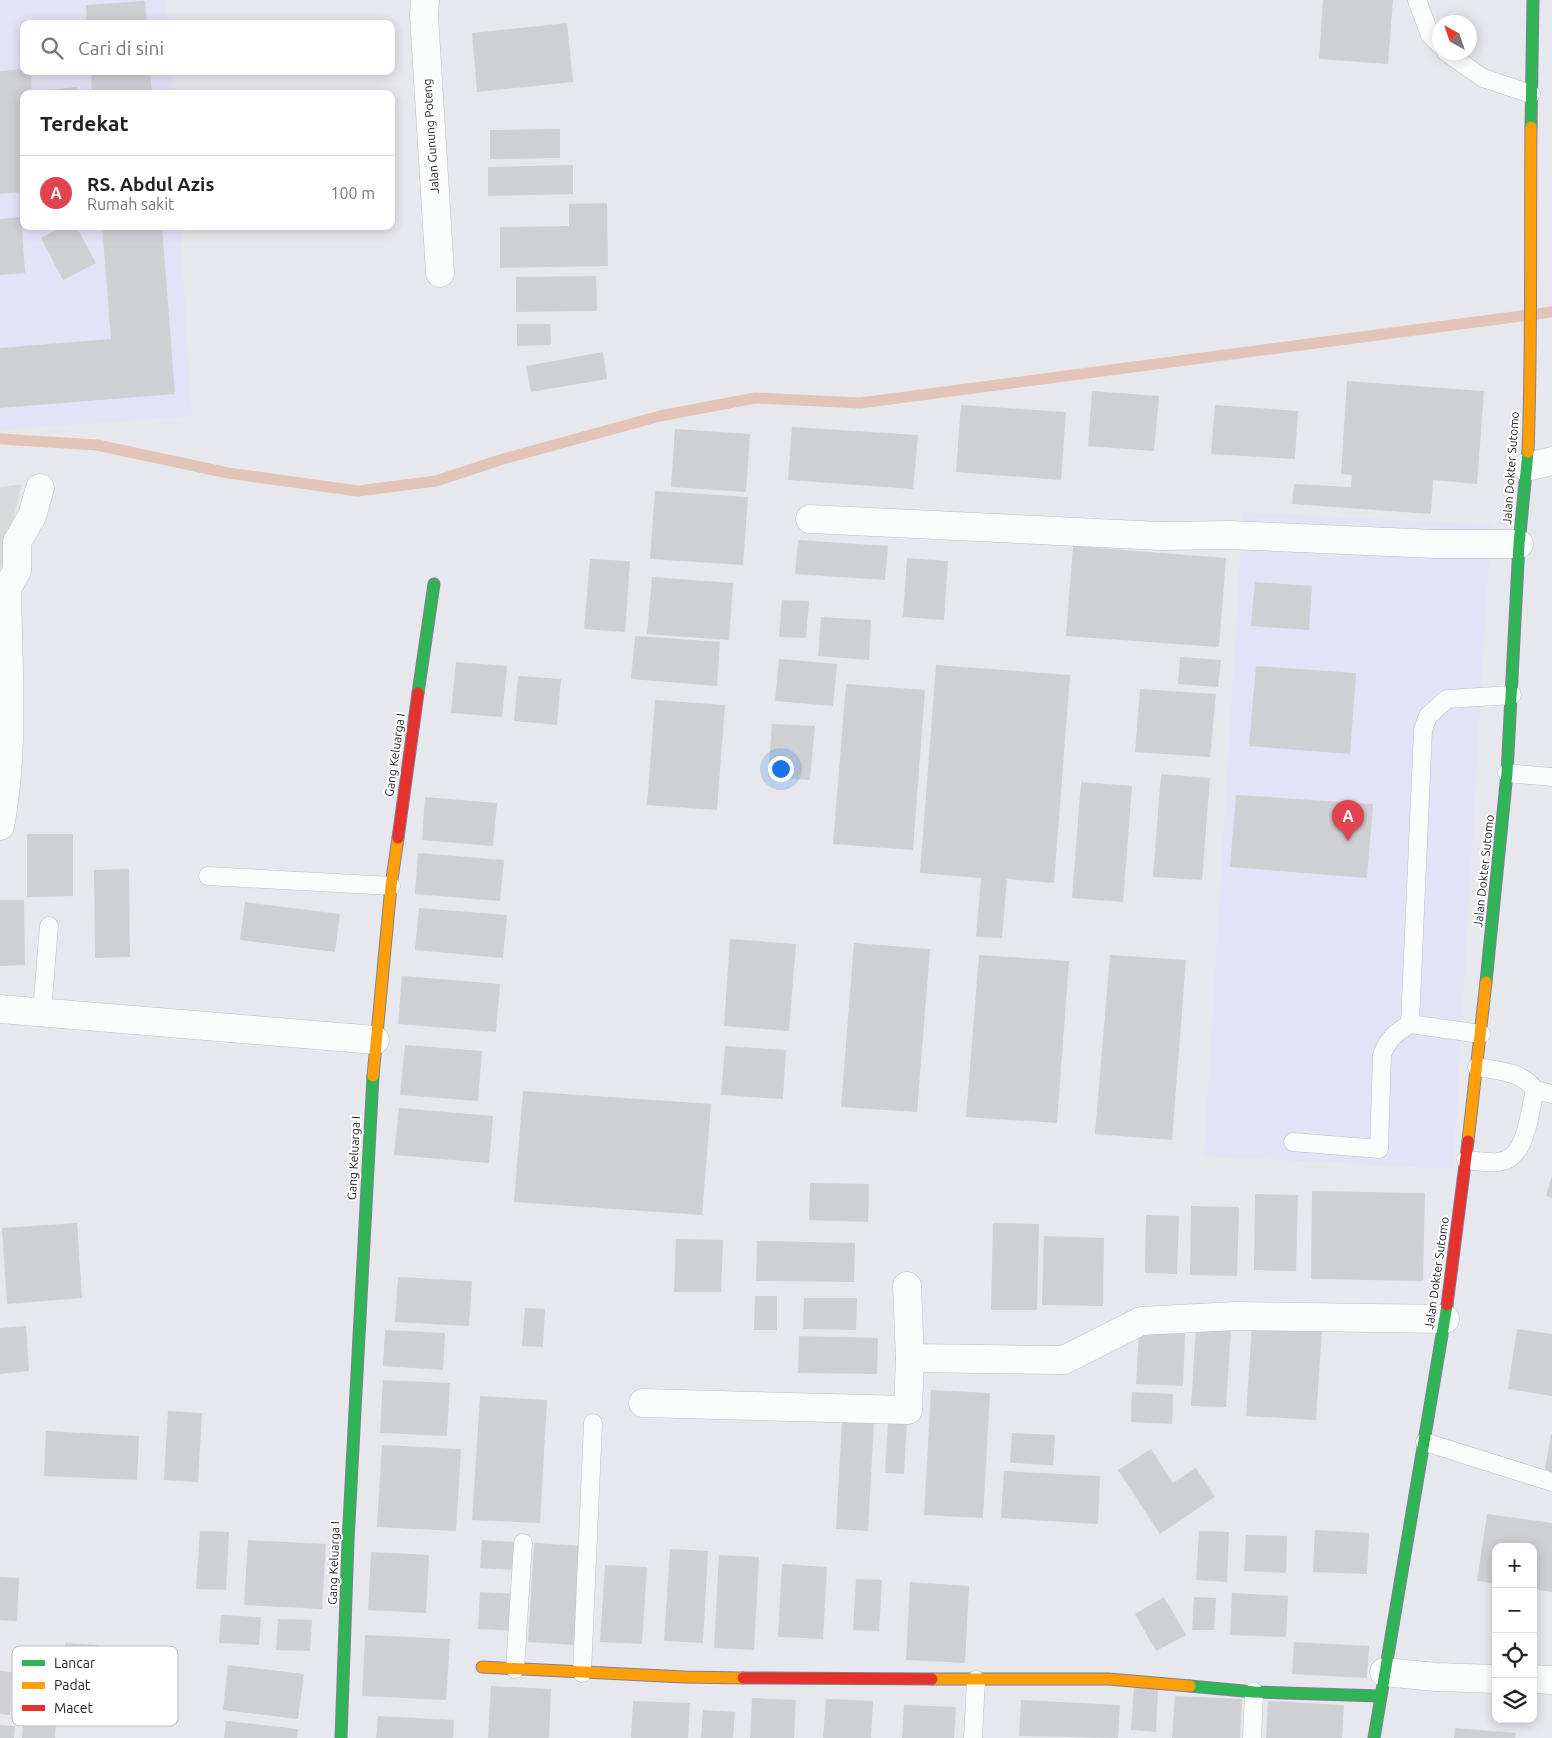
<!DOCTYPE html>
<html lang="id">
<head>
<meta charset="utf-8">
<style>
	:root { --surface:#fff; --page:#f2f2f2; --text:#222; --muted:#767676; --line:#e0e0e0; --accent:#646566 }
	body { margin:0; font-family:Ubuntu,sans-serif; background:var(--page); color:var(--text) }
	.controls { position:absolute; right:15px; bottom:15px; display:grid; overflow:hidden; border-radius:10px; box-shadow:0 2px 12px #0003 }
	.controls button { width:45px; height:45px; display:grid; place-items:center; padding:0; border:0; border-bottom:1px solid var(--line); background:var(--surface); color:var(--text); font:25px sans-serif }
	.compass { position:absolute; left:1432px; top:15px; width:45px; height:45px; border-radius:50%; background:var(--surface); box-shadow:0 2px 12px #0003; rotate:320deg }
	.you { position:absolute; left:780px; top:768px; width:18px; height:18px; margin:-12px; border:4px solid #fff; border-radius:50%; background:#1a73e8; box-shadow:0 0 0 8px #1a73e833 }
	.badge { display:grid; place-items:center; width:32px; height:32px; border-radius:50%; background:var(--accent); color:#fff; font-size:16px; font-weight:700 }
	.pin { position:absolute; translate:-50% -41px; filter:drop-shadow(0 1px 2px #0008) }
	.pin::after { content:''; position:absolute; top:26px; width:18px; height:15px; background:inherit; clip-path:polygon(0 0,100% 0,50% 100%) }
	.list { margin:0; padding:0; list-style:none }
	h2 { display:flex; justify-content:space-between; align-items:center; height:65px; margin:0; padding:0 20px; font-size:21px }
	h2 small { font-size:16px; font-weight:400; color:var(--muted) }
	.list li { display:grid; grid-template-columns:32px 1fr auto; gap:15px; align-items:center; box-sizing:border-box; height:75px; padding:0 20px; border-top:1px solid var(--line) }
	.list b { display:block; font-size:19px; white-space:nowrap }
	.list p { margin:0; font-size:16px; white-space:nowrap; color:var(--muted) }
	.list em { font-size:16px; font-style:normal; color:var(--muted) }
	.icon { flex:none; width:28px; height:28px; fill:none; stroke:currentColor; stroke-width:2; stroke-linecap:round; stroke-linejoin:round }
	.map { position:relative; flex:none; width:1552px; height:1738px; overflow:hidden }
	.search { position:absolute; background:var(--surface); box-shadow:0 2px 12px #0003; left:20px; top:20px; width:375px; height:55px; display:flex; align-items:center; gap:12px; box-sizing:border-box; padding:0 18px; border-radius:10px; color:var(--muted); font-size:19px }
	.panel { position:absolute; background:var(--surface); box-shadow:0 2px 12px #0003; left:20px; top:90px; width:375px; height:140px; border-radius:10px }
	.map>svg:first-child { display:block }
	.education { fill:#e3e2f7 }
	.religious { fill:#d8d9db }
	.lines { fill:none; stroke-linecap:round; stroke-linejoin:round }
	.stream { stroke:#e2c4b8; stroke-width:11 }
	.building { fill:#ced0d4 }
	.lane-casing { stroke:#bdbec0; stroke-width:19 }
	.street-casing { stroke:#bdbec0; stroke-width:29 }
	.fast-casing { stroke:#827e98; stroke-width:13 }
	.slow-casing { stroke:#827e98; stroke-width:13 }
	.jam-casing { stroke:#827e98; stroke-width:13 }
	.lane { stroke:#fbfcfc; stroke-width:18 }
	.street { stroke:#fbfcfc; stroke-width:28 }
	.fast { stroke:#30b455; stroke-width:11 }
	.slow { stroke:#ff9f0a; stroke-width:11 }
	.jam { stroke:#e5322d; stroke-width:11 }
	.labels { text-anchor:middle; stroke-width:4; stroke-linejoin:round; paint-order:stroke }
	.street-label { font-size:12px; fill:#1e1e1e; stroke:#fff }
	.key { fill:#fff; stroke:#bcbcbc; stroke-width:1 }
	.key-label { font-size:14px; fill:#1e1e1e }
</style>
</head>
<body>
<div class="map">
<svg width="1552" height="1738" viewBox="0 0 1552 1738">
	<rect width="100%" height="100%" fill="#e7e8ed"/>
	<g class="education">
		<path d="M 0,0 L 166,0 L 168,24 L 24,24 L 24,71 L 171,71 L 172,94 L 24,94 L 24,226 L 180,226 L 192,416 L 0,430 Z"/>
		<path d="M 1243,512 L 1491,525 L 1453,1169 L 1204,1156 Z"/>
	</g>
	<path class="religious" d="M 22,484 L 0,572 L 0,487 Z"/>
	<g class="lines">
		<path class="stream" d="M 0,439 L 97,445 L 228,473 L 358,491 L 436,481 L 503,459 L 660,416 L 755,398 L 860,403 L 1552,312"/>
	</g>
	<g class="building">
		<path d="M 1323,0 L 1393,0 L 1388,64 L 1319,59 Z"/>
		<path d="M 145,1 L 147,24 L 87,24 L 86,5 Z"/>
		<path d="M 567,23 L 573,82 L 477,92 L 472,33 Z"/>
		<path d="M 24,69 L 24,71 L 31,71 L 32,94 L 24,94 L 24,192 L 0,194 L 0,71 Z"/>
		<path d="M 91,71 L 150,71 L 152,94 L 92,94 Z"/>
		<path d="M 77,87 L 78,94 L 45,94 L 45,90 Z"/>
		<path d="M 560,129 L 560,158 L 490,159 L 490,130 Z"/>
		<path d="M 573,165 L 573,194 L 488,196 L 488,167 Z"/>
		<path d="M 607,203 L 608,266 L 500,268 L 500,227 L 569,226 L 569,204 Z"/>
		<path d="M 21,217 L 25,273 L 0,275 L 0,219 Z"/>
		<path d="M 63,226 L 76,226 L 96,263 L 63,280 L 41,238 Z"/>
		<path d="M 102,226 L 162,226 L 175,394 L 0,408 L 0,348 L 111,339 Z"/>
		<path d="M 596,276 L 597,311 L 516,312 L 516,277 Z"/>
		<path d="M 517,324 L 550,324 L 551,345 L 517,346 Z"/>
		<path d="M 603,352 L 607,379 L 531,392 L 526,366 Z"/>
		<path d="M 1347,381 L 1484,391 L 1477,484 L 1433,480 L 1431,514 L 1292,504 L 1294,484 L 1351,487 L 1352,475 L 1341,474 Z"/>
		<path d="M 1092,391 L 1159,396 L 1154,451 L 1088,446 Z"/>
		<path d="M 961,405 L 1066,412 L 1061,480 L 956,472 Z"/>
		<path d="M 1215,405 L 1298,411 L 1295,459 L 1211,454 Z"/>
		<path d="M 792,427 L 918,435 L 913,489 L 788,480 Z"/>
		<path d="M 675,429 L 750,434 L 746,492 L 671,487 Z"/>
		<path d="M 655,491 L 748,497 L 743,565 L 650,559 Z"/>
		<path d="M 798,540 L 888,546 L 885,580 L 795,574 Z"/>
		<path d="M 1073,546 L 1226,558 L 1219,647 L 1066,636 Z"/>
		<path d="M 907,558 L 948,561 L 944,620 L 903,617 Z"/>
		<path d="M 590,559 L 630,561 L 625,632 L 584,629 Z"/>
		<path d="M 652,577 L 733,583 L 729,640 L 647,634 Z"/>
		<path d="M 1255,582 L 1312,586 L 1309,630 L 1251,626 Z"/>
		<path d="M 782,600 L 809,601 L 806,638 L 779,637 Z"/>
		<path d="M 821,617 L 871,620 L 869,660 L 818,656 Z"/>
		<path d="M 635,636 L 720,642 L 717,686 L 631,679 Z"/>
		<path d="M 1180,657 L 1221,660 L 1218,687 L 1178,684 Z"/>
		<path d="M 779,659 L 837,664 L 833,706 L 775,701 Z"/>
		<path d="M 456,662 L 507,666 L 502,717 L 451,713 Z"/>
		<path d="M 936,665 L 1070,675 L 1054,883 L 1007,879 L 1002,938 L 976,937 L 981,878 L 920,873 Z"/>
		<path d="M 1256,666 L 1356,673 L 1350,754 L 1249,746 Z"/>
		<path d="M 518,676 L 561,679 L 557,725 L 514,721 Z"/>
		<path d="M 846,684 L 925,690 L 913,850 L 833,844 Z"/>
		<path d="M 1140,689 L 1216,694 L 1210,757 L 1135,752 Z"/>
		<path d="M 655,700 L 725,705 L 717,810 L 647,805 Z"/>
		<path d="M 772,724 L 815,726 L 810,780 L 768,777 Z"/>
		<path d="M 1161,774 L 1210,778 L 1202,880 L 1153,877 Z"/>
		<path d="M 1081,782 L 1132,786 L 1123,902 L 1072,898 Z"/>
		<path d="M 1236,795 L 1373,804 L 1367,878 L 1230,867 Z"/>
		<path d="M 425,797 L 497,803 L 493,846 L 422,840 Z"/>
		<path d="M 27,834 L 73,834 L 73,896 L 27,897 Z"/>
		<path d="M 418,853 L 504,860 L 500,901 L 415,894 Z"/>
		<path d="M 129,869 L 130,957 L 95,958 L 94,870 Z"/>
		<path d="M 0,900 L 24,900 L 25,965 L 0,966 Z"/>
		<path d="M 245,902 L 340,914 L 335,952 L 240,940 Z"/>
		<path d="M 419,908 L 507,915 L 503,958 L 415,950 Z"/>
		<path d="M 730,939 L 796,944 L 789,1031 L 724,1026 Z"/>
		<path d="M 854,943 L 930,949 L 917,1112 L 841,1107 Z"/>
		<path d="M 979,955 L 1069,961 L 1057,1123 L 966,1117 Z"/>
		<path d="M 1110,955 L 1186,960 L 1172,1140 L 1095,1134 Z"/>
		<path d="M 402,976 L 500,984 L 496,1032 L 398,1024 Z"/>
		<path d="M 405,1045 L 482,1051 L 478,1101 L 400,1095 Z"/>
		<path d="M 725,1046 L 786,1050 L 783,1099 L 721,1095 Z"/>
		<path d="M 523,1091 L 711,1104 L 702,1215 L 514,1202 Z"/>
		<path d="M 399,1108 L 493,1116 L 489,1163 L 394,1155 Z"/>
		<path d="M 1552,1175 L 1552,1198 L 1546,1196 Z"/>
		<path d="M 810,1183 L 869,1184 L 868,1222 L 809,1220 Z"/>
		<path d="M 1312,1191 L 1425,1193 L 1423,1281 L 1311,1279 Z"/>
		<path d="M 1255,1194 L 1298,1195 L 1296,1271 L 1254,1270 Z"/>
		<path d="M 1191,1206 L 1239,1207 L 1237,1276 L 1190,1275 Z"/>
		<path d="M 1146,1215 L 1179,1216 L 1177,1274 L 1145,1273 Z"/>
		<path d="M 77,1223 L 82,1298 L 7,1304 L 2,1228 Z"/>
		<path d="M 993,1223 L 1039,1224 L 1037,1310 L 991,1310 Z"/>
		<path d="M 1044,1236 L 1104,1238 L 1103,1306 L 1042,1305 Z"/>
		<path d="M 676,1239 L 723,1240 L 721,1292 L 674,1292 Z"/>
		<path d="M 757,1241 L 855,1243 L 854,1282 L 756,1281 Z"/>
		<path d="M 398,1277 L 472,1281 L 469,1326 L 395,1322 Z"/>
		<path d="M 755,1296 L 777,1296 L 777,1330 L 754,1330 Z"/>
		<path d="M 804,1298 L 857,1298 L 856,1330 L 803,1329 Z"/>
		<path d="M 525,1308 L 545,1309 L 543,1347 L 522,1346 Z"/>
		<path d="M 1252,1325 L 1322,1329 L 1316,1420 L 1246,1416 Z"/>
		<path d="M 26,1326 L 29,1371 L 0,1374 L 0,1328 Z"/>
		<path d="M 1196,1326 L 1231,1328 L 1226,1407 L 1191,1406 Z"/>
		<path d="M 1517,1329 L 1552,1334 L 1552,1396 L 1508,1389 Z"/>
		<path d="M 385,1330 L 445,1333 L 443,1370 L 383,1366 Z"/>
		<path d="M 1139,1332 L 1185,1334 L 1183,1386 L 1136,1384 Z"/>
		<path d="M 799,1336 L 878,1338 L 877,1374 L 798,1373 Z"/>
		<path d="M 383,1380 L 450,1383 L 447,1436 L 380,1433 Z"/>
		<path d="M 931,1390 L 990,1393 L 983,1518 L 924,1515 Z"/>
		<path d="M 1132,1392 L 1173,1394 L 1172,1424 L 1131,1422 Z"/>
		<path d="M 480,1396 L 547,1400 L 540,1523 L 472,1520 Z"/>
		<path d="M 168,1411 L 202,1413 L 198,1482 L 164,1480 Z"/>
		<path d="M 888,1421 L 907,1422 L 904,1474 L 885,1473 Z"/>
		<path d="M 842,1422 L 874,1423 L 868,1531 L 836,1529 Z"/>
		<path d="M 46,1431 L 139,1436 L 137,1480 L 44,1476 Z"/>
		<path d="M 1012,1433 L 1055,1435 L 1053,1465 L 1010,1463 Z"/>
		<path d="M 1551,1434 L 1552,1434 L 1552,1476 L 1544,1475 Z"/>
		<path d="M 382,1445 L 461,1449 L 456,1531 L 377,1527 Z"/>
		<path d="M 1151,1449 L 1173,1483 L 1196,1468 L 1215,1497 L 1160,1534 L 1118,1470 Z"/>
		<path d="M 1004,1471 L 1100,1476 L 1098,1524 L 1001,1518 Z"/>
		<path d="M 1487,1514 L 1552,1523 L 1552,1592 L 1533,1589 L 1533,1547 L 1496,1547 L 1496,1584 L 1477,1581 Z"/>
		<path d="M 1315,1530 L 1369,1533 L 1367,1574 L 1313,1572 Z"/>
		<path d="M 200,1531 L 229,1532 L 226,1590 L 196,1589 Z"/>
		<path d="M 1199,1531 L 1229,1532 L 1227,1582 L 1196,1580 Z"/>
		<path d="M 1246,1535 L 1287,1536 L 1286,1573 L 1244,1571 Z"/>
		<path d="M 248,1540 L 326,1544 L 322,1609 L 244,1605 Z"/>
		<path d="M 482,1540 L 516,1542 L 514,1570 L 480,1568 Z"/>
		<path d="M 534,1543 L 582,1546 L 576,1645 L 528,1642 Z"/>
		<path d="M 670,1549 L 708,1551 L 703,1643 L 664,1641 Z"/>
		<path d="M 371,1552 L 429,1555 L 426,1613 L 368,1610 Z"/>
		<path d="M 719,1555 L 759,1557 L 754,1650 L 714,1648 Z"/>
		<path d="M 782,1564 L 827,1567 L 823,1639 L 778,1637 Z"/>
		<path d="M 605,1565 L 647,1567 L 642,1644 L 600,1642 Z"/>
		<path d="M 0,1577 L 19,1578 L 17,1621 L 0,1620 Z"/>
		<path d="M 856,1579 L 882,1580 L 879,1631 L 853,1630 Z"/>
		<path d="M 910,1582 L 969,1586 L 965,1663 L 906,1660 Z"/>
		<path d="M 480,1592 L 517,1594 L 515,1631 L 478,1629 Z"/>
		<path d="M 1232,1593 L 1288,1596 L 1286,1637 L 1230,1635 Z"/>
		<path d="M 1164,1597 L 1186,1635 L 1156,1651 L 1135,1614 Z"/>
		<path d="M 1194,1597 L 1216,1598 L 1214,1630 L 1192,1630 Z"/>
		<path d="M 221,1615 L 261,1617 L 259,1645 L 219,1643 Z"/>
		<path d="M 278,1619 L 312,1620 L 310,1651 L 276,1650 Z"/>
		<path d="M 365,1635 L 450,1639 L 446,1700 L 362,1696 Z"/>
		<path d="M 1294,1642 L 1369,1646 L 1367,1678 L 1292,1674 Z"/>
		<path d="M 65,1643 L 98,1645 L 95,1693 L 61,1691 Z"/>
		<path d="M 228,1665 L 304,1674 L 298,1719 L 223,1710 Z"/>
		<path d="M 0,1671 L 12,1672 L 10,1715 L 0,1714 Z"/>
		<path d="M 25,1682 L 58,1683 L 55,1738 L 22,1738 Z"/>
		<path d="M 491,1686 L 551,1689 L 549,1738 L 488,1738 Z"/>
		<path d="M 1134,1687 L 1158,1689 L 1156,1732 L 1131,1730 Z"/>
		<path d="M 1175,1696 L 1242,1699 L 1240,1738 L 1172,1738 Z"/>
		<path d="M 752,1698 L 796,1700 L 794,1738 L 750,1738 Z"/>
		<path d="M 826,1699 L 873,1701 L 871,1738 L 823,1738 Z"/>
		<path d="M 1021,1700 L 1120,1705 L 1118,1738 L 1019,1736 Z"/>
		<path d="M 633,1701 L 690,1703 L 688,1738 L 631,1738 Z"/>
		<path d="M 1268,1701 L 1344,1705 L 1342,1738 L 1266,1738 Z"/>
		<path d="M 904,1705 L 956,1707 L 954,1738 L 902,1738 Z"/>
		<path d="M 703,1710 L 735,1712 L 733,1738 L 701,1738 Z"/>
		<path d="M 378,1716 L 454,1720 L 453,1738 L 376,1738 Z"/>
		<path d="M 226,1721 L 298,1729 L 297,1738 L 224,1738 Z"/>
		<path d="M 0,1725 L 15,1726 L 14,1738 L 0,1738 Z"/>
		<path d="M 1455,1728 L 1516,1733 L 1515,1738 L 1454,1738 Z"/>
	</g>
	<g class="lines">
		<defs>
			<g id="lane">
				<path d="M 1417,0 L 1430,35 L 1440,45"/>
				<path d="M 1446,52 L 1483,78 L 1531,94"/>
				<path d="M 1507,773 L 1552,777"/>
				<path d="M 208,876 L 391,886"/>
				<path d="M 42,1011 L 49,926"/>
				<path d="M 1481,1034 L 1410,1024 L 1423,730 L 1428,716 L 1447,699 L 1512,695"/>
				<path d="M 1535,1090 L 1552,1094"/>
				<path d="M 1293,1142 L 1379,1149 L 1382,1055 C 1388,1039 1395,1033 1410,1024"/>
				<path d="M 1466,1160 C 1476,1161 1488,1163 1498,1162 C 1527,1160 1529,1113 1535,1090 C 1522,1071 1499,1071 1477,1067"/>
				<path d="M 1425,1442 L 1552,1482"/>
				<path d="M 515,1669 L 523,1543"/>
				<path d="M 582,1673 L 593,1423"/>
				<path d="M 973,1738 L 976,1680"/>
				<path d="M 1252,1738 L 1254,1692"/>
			</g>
			<g id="street">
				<path d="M 425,0 L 424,16 L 440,273"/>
				<path d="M 1527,467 L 1552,461"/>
				<path d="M 810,519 L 1160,536 L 1230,535 L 1435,544 L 1519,544"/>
				<path d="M 0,826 C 15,748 8,667 7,588 L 17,571 L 17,542 L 32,516 L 40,488"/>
				<path d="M 0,1009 L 375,1040"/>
				<path d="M 907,1286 L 910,1358"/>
				<path d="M 643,1403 L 908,1410 L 910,1358 L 1064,1360 L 1141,1321 L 1235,1316 L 1445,1319"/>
				<path d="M 1384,1672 L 1436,1677 L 1496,1679"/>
				<path d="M 1533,1679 L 1552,1680"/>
			</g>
			<g id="fast">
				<path d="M 1531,127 L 1533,0"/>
				<path d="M 418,693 L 434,584"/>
				<path d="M 1486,982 L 1507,773 L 1519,544 L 1528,452"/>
				<path d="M 1190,1686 L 1254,1692 L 1380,1696"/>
				<path d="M 341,1738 L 348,1541 L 373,1076"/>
				<path d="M 1374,1738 L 1447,1305"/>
			</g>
			<g id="slow">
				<path d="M 1528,452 C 1532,344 1530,236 1531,127"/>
				<path d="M 373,1076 L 391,886 L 398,838"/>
				<path d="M 1468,1141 L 1486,982"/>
				<path d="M 482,1667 L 684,1677 L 743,1678"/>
				<path d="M 932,1679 L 1108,1679 L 1190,1686"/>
			</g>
			<g id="jam">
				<path d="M 398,838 L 418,693"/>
				<path d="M 1447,1305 L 1468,1141"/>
				<path d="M 743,1678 L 932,1679"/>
			</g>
		</defs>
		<use href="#lane" class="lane-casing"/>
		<use href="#street" class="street-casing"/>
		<use href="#fast" class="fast-casing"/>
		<use href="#slow" class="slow-casing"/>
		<use href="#jam" class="jam-casing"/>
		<use href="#lane" class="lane"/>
		<use href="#street" class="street"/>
		<use href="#fast" class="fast"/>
		<use href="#slow" class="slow"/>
		<use href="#jam" class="jam"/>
	</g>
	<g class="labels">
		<g class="street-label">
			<text transform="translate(431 136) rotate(-94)" y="4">Jalan Gunung Poteng</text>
			<text transform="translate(1511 468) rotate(-86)" y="4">Jalan Dokter Sutomo</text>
			<text transform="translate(395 755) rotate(-82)" y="4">Gang Keluarga I</text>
			<text transform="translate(1484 871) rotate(-84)" y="4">Jalan Dokter Sutomo</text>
			<text transform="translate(354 1158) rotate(-87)" y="4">Gang Keluarga I</text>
			<text transform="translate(1437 1273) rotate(-82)" y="4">Jalan Dokter Sutomo</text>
			<text transform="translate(334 1563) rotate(-88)" y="4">Gang Keluarga I</text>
		</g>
	</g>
	<rect x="12" y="1646" width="166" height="80" rx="8" class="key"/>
	<rect x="22" y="1660" width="23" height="6" fill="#30b455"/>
	<rect x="22" y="1682" width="23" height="7" fill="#ff9f0a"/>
	<rect x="22" y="1705" width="23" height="6" fill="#e5322d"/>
	<g class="key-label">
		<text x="54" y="1668">Lancar</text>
		<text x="54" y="1690">Padat</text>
		<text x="54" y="1713">Macet</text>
	</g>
</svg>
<div class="controls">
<button>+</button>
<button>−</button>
<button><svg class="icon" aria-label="locate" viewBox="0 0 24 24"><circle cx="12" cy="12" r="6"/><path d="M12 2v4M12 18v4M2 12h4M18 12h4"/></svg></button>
<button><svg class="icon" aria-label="layers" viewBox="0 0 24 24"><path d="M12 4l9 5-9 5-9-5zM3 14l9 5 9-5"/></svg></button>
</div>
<svg class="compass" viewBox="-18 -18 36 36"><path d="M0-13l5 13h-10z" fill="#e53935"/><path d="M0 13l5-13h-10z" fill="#767676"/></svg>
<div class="you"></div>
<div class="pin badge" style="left:1348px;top:841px;background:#e0444e">A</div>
<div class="search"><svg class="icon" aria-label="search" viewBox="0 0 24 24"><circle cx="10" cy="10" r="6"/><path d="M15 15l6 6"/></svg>Cari di sini</div>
<section class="panel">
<h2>Terdekat<small></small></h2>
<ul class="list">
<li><span class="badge" style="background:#e0444e">A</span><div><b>RS. Abdul Azis</b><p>Rumah sakit</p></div><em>100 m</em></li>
</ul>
</section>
</div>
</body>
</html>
